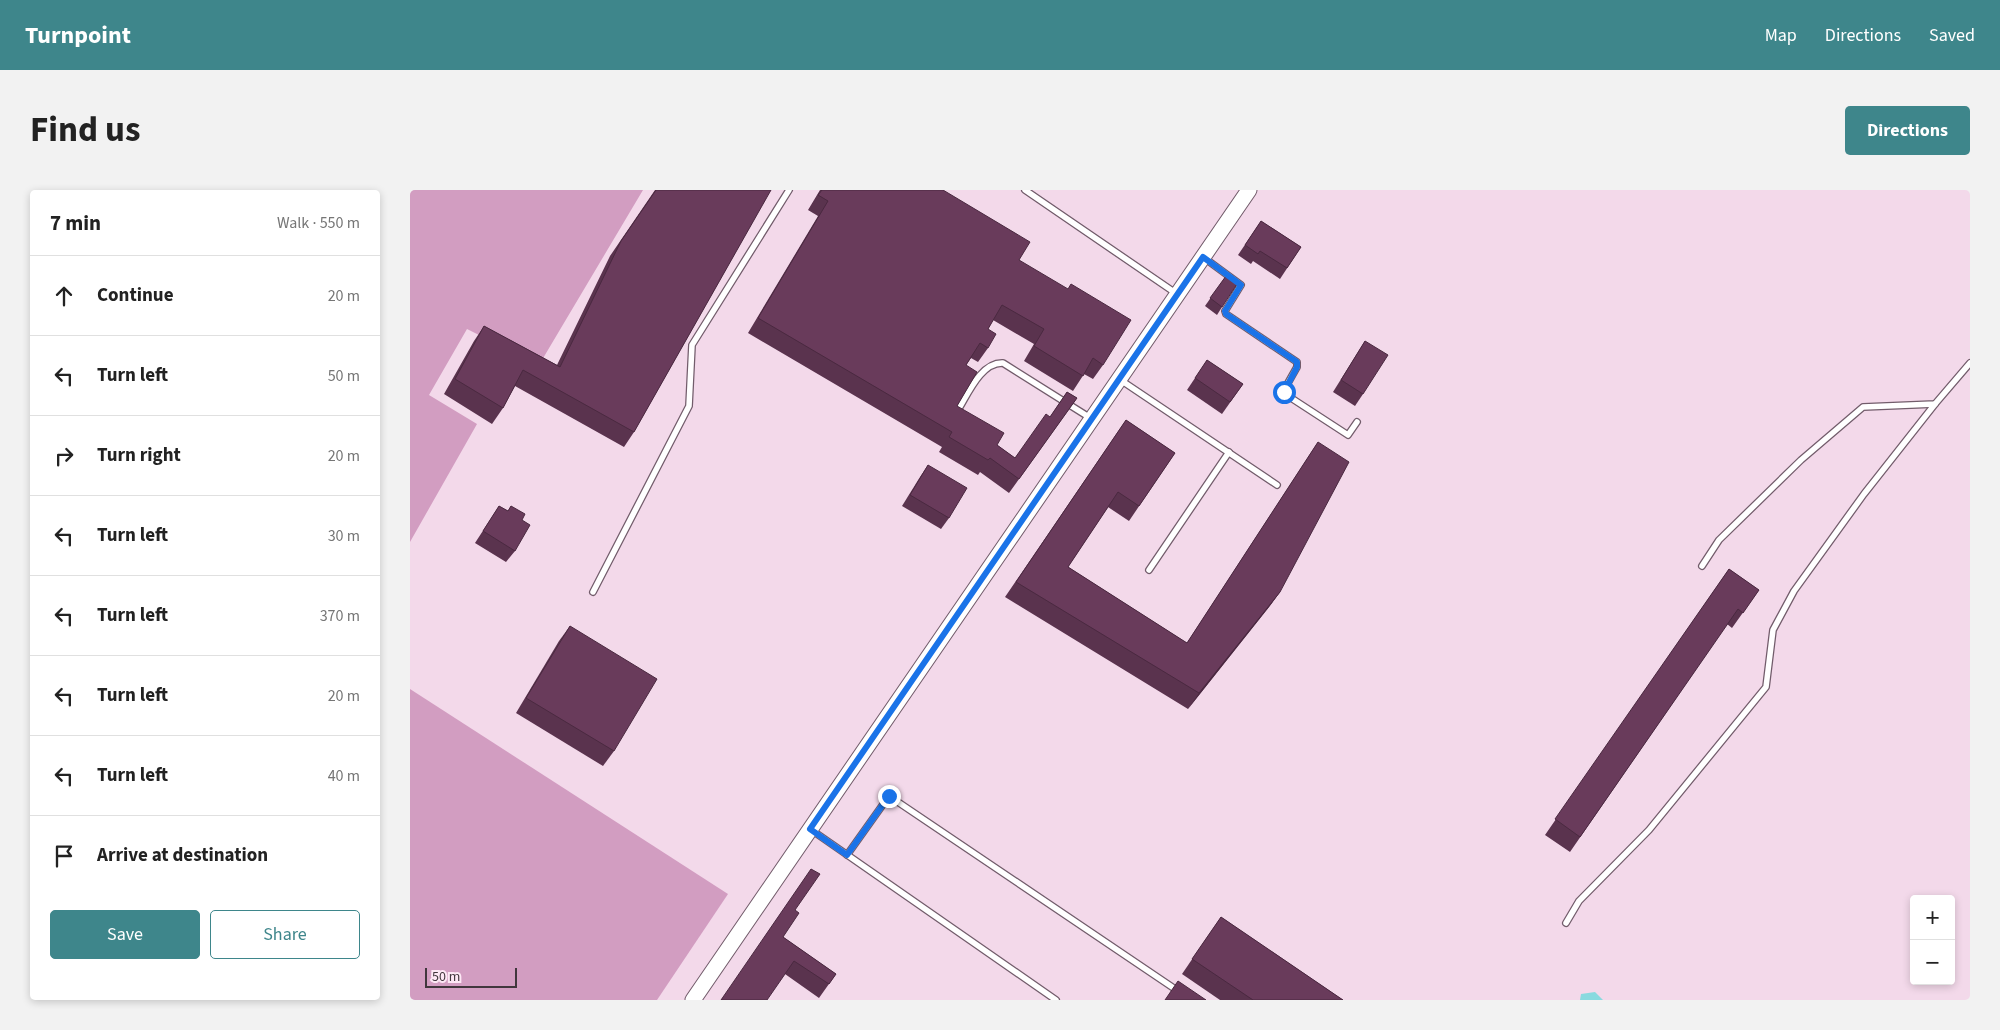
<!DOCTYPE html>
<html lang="en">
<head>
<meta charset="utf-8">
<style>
	:root { --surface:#fff; --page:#f2f2f2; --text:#222; --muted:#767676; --line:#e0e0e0; --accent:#3e868b }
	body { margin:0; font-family:"Source Sans 3",sans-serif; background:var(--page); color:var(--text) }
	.controls { position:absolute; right:15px; bottom:15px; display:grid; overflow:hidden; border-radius:5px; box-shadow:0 2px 8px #0003 }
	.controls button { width:45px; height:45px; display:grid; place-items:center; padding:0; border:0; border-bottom:1px solid var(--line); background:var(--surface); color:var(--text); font:25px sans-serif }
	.scale { position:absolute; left:15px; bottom:12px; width:92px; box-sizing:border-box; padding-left:5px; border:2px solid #41373d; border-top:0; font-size:14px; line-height:18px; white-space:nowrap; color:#41373d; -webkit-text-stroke:4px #fde8f5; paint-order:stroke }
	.stop { position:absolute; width:15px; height:15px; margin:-11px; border:4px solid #1a73e8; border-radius:50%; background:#fff }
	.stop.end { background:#1a73e8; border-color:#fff; box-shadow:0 1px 5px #0008 }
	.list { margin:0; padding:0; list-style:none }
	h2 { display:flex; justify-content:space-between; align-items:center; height:65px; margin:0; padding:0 20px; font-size:21px }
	h2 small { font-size:16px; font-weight:400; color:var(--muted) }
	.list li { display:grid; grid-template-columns:32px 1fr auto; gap:15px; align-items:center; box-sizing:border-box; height:80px; padding:0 20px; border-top:1px solid var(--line) }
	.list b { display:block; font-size:19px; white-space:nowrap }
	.list em { font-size:16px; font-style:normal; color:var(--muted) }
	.actions { display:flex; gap:10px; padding:15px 20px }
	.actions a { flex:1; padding:11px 0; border:1px solid var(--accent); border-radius:5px; text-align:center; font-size:18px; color:var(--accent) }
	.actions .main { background:var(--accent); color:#fff }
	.icon { flex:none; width:28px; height:28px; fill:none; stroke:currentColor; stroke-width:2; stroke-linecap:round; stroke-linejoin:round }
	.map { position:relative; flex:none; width:1560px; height:810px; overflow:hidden; border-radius:5px }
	header { display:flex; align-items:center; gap:30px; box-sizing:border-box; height:70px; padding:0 25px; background:var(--accent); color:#fff }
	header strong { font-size:24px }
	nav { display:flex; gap:28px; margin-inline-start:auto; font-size:18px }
	.intro { display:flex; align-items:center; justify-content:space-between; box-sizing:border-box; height:120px; padding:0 30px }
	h1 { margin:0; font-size:35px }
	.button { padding:12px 22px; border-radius:5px; background:var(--accent); color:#fff; font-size:18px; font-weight:700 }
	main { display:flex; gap:30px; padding:0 30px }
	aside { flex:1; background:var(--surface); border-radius:5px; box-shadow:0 2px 8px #0003 }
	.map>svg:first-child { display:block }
	.green { fill:#d29dc1 }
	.water { fill:#89dadf }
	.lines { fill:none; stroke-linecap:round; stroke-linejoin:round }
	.lane-casing { stroke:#725c6b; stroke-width:8 }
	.secondary-casing { stroke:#725c6b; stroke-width:17 }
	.lane { stroke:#fff; stroke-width:5.5 }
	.secondary { stroke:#fff; stroke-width:15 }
	.wall { fill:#5a334e }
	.shaded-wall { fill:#4a2940 }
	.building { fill:#693b5b; stroke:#4a2940 }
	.route { stroke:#1a73e8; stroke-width:6 }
</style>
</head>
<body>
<header>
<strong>Turnpoint</strong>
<nav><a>Map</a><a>Directions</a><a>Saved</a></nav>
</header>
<div class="intro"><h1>Find us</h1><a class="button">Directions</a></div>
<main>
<aside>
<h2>7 min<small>Walk · 550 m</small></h2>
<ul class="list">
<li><svg class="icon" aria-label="ahead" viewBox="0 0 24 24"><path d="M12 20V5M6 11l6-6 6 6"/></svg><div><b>Continue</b></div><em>20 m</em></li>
<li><svg class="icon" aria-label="left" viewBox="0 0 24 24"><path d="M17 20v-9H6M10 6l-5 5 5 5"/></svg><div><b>Turn left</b></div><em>50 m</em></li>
<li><svg class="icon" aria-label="right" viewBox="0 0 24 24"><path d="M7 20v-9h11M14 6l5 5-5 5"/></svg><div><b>Turn right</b></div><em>20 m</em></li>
<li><svg class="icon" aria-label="left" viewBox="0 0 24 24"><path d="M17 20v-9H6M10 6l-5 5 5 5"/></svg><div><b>Turn left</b></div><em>30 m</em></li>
<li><svg class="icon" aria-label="left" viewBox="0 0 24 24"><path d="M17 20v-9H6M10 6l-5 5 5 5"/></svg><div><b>Turn left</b></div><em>370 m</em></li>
<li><svg class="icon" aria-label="left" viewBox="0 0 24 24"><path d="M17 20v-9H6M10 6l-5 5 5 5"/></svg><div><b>Turn left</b></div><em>20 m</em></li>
<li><svg class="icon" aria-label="left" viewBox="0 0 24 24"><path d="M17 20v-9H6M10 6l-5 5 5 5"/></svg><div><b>Turn left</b></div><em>40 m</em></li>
<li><svg class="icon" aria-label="arrive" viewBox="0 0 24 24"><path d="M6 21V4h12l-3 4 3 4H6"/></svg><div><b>Arrive at destination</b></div></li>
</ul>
<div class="actions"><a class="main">Save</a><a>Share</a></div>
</aside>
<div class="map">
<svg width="1560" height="810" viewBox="0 0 1560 810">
	<rect width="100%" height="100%" fill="#f3d9ea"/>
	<g class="green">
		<path d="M 0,0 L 233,0 L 129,175 L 57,139 L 19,205 L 67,234 L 0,352 Z"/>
		<path d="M 0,499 L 318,704 L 247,810 L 0,810 Z"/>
	</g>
	<path class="water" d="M 1185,802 L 1193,810 L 1170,810 L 1171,804 Z"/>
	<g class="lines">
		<defs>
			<g id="lane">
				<path d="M 615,0 L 767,104"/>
				<path d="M 793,67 L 831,95 L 815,121 L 816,124 L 887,172 L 887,177 L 874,200 L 875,204 L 938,245 L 947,232"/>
				<path d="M 709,189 L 867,295"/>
				<path d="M 548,220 C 558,204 571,172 593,173 L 682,229"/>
				<path d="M 1292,376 L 1309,350 L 1391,270 L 1453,217 L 1525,214 L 1560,173"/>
				<path d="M 739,380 L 819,262"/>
				<path d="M 183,402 L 279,216 L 282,155 L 379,0"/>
				<path d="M 400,639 L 646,810"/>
				<path d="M 437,665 L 479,606 L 768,801"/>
				<path d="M 1156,733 L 1169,711 L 1239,640 L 1356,497 L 1363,440 L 1384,401 L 1454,304 L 1525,214"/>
			</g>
			<path id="secondary" d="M 283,810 L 839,0"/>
		</defs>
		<use href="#lane" class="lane-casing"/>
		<use href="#secondary" class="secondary-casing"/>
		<use href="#lane" class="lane"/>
		<use href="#secondary" class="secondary"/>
	</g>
	<g class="wall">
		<path d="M 245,0 L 355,10 L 224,242 L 214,257 L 105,196 L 93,218 L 82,234 L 34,204 L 64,151 L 74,136 L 147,175 L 200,66 Z"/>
		<path d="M 410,0 L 533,0 L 609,70 L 693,175 L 683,189 L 674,184 L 663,201 L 614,171 L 624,154 L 583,130 L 578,139 L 578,158 L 568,172 L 561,168 L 556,175 L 547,216 L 587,255 L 605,268 L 640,227 L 657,202 L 667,208 L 599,303 L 570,282 L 568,285 L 529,262 L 532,257 L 338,143 L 408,26 L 398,20 Z"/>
		<path d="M 851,31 L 891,57 L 870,89 L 843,71 L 841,74 L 828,65 Z"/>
		<path d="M 816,86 L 812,117 L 807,125 L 795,116 Z"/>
		<path d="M 955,151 L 953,204 L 945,216 L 923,202 Z"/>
		<path d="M 797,170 L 833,194 L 812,224 L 777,200 Z"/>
		<path d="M 716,230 L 765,263 L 719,331 L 698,317 L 658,377 L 777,453 L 908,252 L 870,402 L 859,417 L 778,519 L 595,407 Z"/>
		<path d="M 518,275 L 539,328 L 531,339 L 492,316 L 510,287 Z"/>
		<path d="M 89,316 L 98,321 L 101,316 L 112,330 L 105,361 L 96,372 L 65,353 Z"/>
		<path d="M 1319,379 L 1349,400 L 1322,438 L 1317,434 L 1160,662 L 1135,645 Z"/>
		<path d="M 160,436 L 204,561 L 193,576 L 106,523 L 149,451 Z"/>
		<path d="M 811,727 L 933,810 L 810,810 L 772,784 Z"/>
		<path d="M 373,747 L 426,784 L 409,808 L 375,784 L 311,810 Z"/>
	</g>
	<path class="shaded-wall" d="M 870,402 L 859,417 L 778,519 L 789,503 Z"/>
	<g class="building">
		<path d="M 246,0 L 361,0 L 224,242 L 113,180 L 93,218 L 45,189 L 74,136 L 150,177 L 211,51 Z"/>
		<path d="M 412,0 L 533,0 L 620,52 L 609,70 L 658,99 L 661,94 L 721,130 L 693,175 L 683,168 L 673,186 L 624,156 L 634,139 L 592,115 L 578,139 L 586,144 L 578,158 L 570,153 L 556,175 L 567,182 L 547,216 L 594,243 L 587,255 L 605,268 L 636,224 L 640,227 L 657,202 L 667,208 L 609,289 L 580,268 L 578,270 L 539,247 L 542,242 L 348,128 L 418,11 L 408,5 Z"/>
		<path d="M 851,31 L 891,57 L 877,78 L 850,61 L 848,64 L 835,55 Z"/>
		<path d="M 816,86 L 827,94 L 812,117 L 800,108 Z"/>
		<path d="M 955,151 L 978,165 L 953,204 L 931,190 Z"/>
		<path d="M 797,170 L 833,194 L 820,212 L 785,188 Z"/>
		<path d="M 716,230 L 765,263 L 729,316 L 708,302 L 658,377 L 777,453 L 908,252 L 939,272 L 870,402 L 789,503 L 606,392 Z"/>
		<path d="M 518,275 L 557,298 L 539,328 L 500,305 Z"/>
		<path d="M 89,316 L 98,321 L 101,316 L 115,324 L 112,330 L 120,335 L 105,361 L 73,341 Z"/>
		<path d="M 1319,379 L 1349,400 L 1333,423 L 1328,419 L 1170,647 L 1145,629 Z"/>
		<path d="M 160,436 L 247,489 L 204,561 L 116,508 Z"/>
		<path d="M 401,679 L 410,684 L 385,720 L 389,723 L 373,747 L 426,784 L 419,794 L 384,771 L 357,810 L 311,810 Z"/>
		<path d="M 811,727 L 933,810 L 843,810 L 782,769 Z"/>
		<path d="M 768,791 L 796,810 L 755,810 Z"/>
	</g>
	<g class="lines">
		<path class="route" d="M 479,606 L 437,665 L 400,639 L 793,67 L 831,95 L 815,121 L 816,124 L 887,172 L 887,177 L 874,202"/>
	</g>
</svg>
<div class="controls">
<button>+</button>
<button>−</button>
</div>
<div class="scale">50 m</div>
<div class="stop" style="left:874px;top:202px"></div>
<div class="stop end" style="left:479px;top:606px"></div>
</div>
</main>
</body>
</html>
